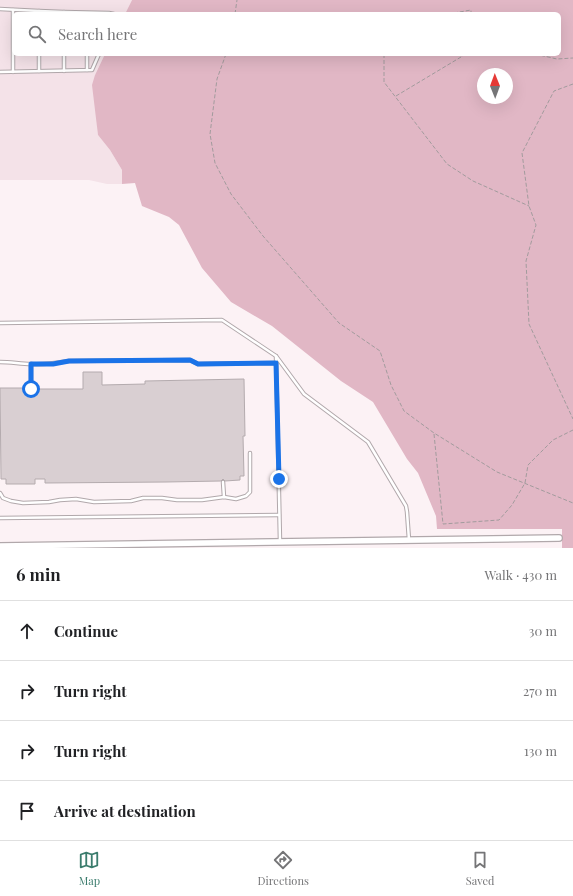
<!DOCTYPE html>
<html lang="en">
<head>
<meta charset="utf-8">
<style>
	:root { --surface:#fff; --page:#f2f2f2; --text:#202124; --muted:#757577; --line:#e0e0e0; --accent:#3b7c6d }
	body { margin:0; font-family:"Playfair Display",serif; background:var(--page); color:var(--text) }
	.compass { position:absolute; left:477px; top:68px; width:36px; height:36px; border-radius:50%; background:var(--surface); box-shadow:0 4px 16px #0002; rotate:359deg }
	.stop { position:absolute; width:12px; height:12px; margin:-9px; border:3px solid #1a73e8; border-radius:50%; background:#fff }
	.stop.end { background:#1a73e8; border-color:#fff; box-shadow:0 1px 4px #0008 }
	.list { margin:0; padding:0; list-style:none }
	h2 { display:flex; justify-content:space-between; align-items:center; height:52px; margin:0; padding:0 16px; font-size:17px }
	h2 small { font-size:13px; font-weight:400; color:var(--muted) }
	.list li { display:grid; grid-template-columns:26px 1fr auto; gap:12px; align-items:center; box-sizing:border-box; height:60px; padding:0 16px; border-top:1px solid var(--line) }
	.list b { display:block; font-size:15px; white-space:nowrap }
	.list em { font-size:13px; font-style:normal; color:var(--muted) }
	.icon { flex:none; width:22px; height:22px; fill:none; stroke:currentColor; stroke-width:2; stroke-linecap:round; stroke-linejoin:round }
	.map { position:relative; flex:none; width:573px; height:548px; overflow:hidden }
	.search { position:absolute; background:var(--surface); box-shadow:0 4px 16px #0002; left:12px; right:12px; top:12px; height:44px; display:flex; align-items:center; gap:10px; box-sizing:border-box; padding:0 14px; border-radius:6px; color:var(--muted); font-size:15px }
	.sheet { height:292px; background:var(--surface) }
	nav { display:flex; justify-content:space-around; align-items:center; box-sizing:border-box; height:56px; border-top:1px solid var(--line); background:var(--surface); font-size:11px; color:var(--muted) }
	nav a { display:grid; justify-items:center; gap:2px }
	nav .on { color:var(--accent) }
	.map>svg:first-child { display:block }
	.built { fill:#f4e2e8 }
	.green { fill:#e1b7c5; fill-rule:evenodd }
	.building { fill:#d9cfd2; stroke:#b4abae }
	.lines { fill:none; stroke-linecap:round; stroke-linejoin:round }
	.lane-casing { stroke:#b1a8ab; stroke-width:4.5 }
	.street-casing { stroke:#b1a8ab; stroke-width:8 }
	.path { stroke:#a29b9d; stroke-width:1; stroke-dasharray:4 2; stroke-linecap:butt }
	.lane { stroke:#fff; stroke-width:2.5 }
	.street { stroke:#fff; stroke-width:5.5 }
	.route { stroke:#1a73e8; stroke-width:5 }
</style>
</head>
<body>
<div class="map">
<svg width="573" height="548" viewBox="0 0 573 548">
	<rect width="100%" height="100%" fill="#fcf2f5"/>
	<path class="built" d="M 0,0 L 132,0 L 125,14 L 14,14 L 14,54 L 105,54 L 95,75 L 98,135 L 110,150 L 122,170 L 122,184 L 107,184 L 89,180 L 0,180 Z"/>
	<path class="green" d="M 132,0 L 573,0 L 573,548 L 562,548 L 562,529 L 437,529 L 436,516 L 418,473 L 407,459 L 373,402 L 341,381 L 272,326 L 231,302 L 202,268 L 179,225 L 169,217 L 142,206 L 135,183 L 122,184 L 122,170 L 110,150 L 98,135 L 92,85 L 95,75 L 105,54 L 559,54 L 559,14 L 125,14 ZM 483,74 L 507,74 L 507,98 L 483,98 Z"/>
	<path class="building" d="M 83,372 L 102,372 L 102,385 L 145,384 L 145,381 L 244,379 L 245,436 L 243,436 L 244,476 L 240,476 L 240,480 L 225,481 L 223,479 L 221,481 L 166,482 L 45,483 L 45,479 L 35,479 L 35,484 L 6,484 L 6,479 L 1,479 L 0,388 L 27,388 L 31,392 L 33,391 L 34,389 L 83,389 Z"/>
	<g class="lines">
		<defs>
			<g id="lane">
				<path d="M 0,9 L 39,11 L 39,14"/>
				<path d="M 39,11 L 64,12 L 64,14"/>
				<path d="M 64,12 L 109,13 L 114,14"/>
				<path d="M 39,54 L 39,71"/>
				<path d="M 64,54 L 64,71"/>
				<path d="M 87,70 L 87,54"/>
				<path d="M 0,72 L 92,70 L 99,54"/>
				<path d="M 13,72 L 13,10"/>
				<path d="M 0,323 L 222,320 L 276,356 L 304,394 L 368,442 L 406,506 L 407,512 L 409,540"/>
				<path d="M 276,356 L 280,541"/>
				<path d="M 0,362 C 11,362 21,364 31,364 C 44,365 56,363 69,361 L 190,360 L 198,364 L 276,363"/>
				<path d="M 31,364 L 31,389"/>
				<path d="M 223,482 L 224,497"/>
				<path d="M 0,493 L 3,498 L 11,501 L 23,503 L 49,502 L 60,500 L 76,499 L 94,502 L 131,501 L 143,498 L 162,498 L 177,500 L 202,500 L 224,497 L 236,499 L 246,496 L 250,492 L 250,453"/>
				<path d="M 0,518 L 279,515"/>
			</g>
			<path id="street" d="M 0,546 L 559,538"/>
		</defs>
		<use href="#lane" class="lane-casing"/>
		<use href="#street" class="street-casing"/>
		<g class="path">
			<path d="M 235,14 L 237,0"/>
			<path d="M 448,14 L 471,10 L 471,14"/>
			<path d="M 226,54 L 217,79 L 210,134 L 215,163 L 231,194 L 263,236 L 339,323 L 380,351 L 391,385 L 404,411 L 434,433 L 497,472 L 573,503"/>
			<path d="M 384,54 L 384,82 L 447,164 L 473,181 L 529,206"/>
			<path d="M 535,54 L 557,59 L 573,58"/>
			<path d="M 573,84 L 554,91 L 522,153 L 529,206 L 536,225 L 526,261 L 529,324 L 573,419"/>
			<path d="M 396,96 L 466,54"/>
			<path d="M 434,434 L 443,524 L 499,520 L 512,505 L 525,483 L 528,465 L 553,440 L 573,430"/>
		</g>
		<use href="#lane" class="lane"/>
		<use href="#street" class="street"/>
	</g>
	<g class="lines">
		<path class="route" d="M 31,389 L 31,364 L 53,364 L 69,361 L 190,360 L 198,364 L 276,363 L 279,479"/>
	</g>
</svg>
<svg class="compass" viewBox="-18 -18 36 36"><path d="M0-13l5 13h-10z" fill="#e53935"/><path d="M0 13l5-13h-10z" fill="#757577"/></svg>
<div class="stop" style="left:31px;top:389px"></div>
<div class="stop end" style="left:279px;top:479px"></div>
<div class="search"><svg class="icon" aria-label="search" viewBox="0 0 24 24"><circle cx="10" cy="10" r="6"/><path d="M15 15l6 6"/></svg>Search here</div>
</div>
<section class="sheet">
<h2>6 min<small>Walk · 430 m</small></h2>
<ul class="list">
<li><svg class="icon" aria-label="ahead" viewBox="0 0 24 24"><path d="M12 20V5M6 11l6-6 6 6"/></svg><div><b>Continue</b></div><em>30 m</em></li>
<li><svg class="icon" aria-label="right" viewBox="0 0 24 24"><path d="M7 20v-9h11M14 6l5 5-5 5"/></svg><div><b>Turn right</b></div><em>270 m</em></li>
<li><svg class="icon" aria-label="right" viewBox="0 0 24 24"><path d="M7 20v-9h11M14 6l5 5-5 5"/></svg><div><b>Turn right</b></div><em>130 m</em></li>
<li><svg class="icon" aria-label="arrive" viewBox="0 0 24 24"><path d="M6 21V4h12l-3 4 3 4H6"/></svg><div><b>Arrive at destination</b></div></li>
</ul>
</section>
<nav>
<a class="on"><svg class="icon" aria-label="map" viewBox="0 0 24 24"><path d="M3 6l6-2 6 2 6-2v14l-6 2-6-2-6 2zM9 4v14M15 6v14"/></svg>Map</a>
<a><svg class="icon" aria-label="directions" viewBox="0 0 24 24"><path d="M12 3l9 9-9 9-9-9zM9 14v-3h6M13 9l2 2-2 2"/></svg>Directions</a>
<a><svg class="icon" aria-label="saved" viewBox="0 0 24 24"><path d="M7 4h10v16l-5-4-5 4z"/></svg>Saved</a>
</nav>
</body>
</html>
